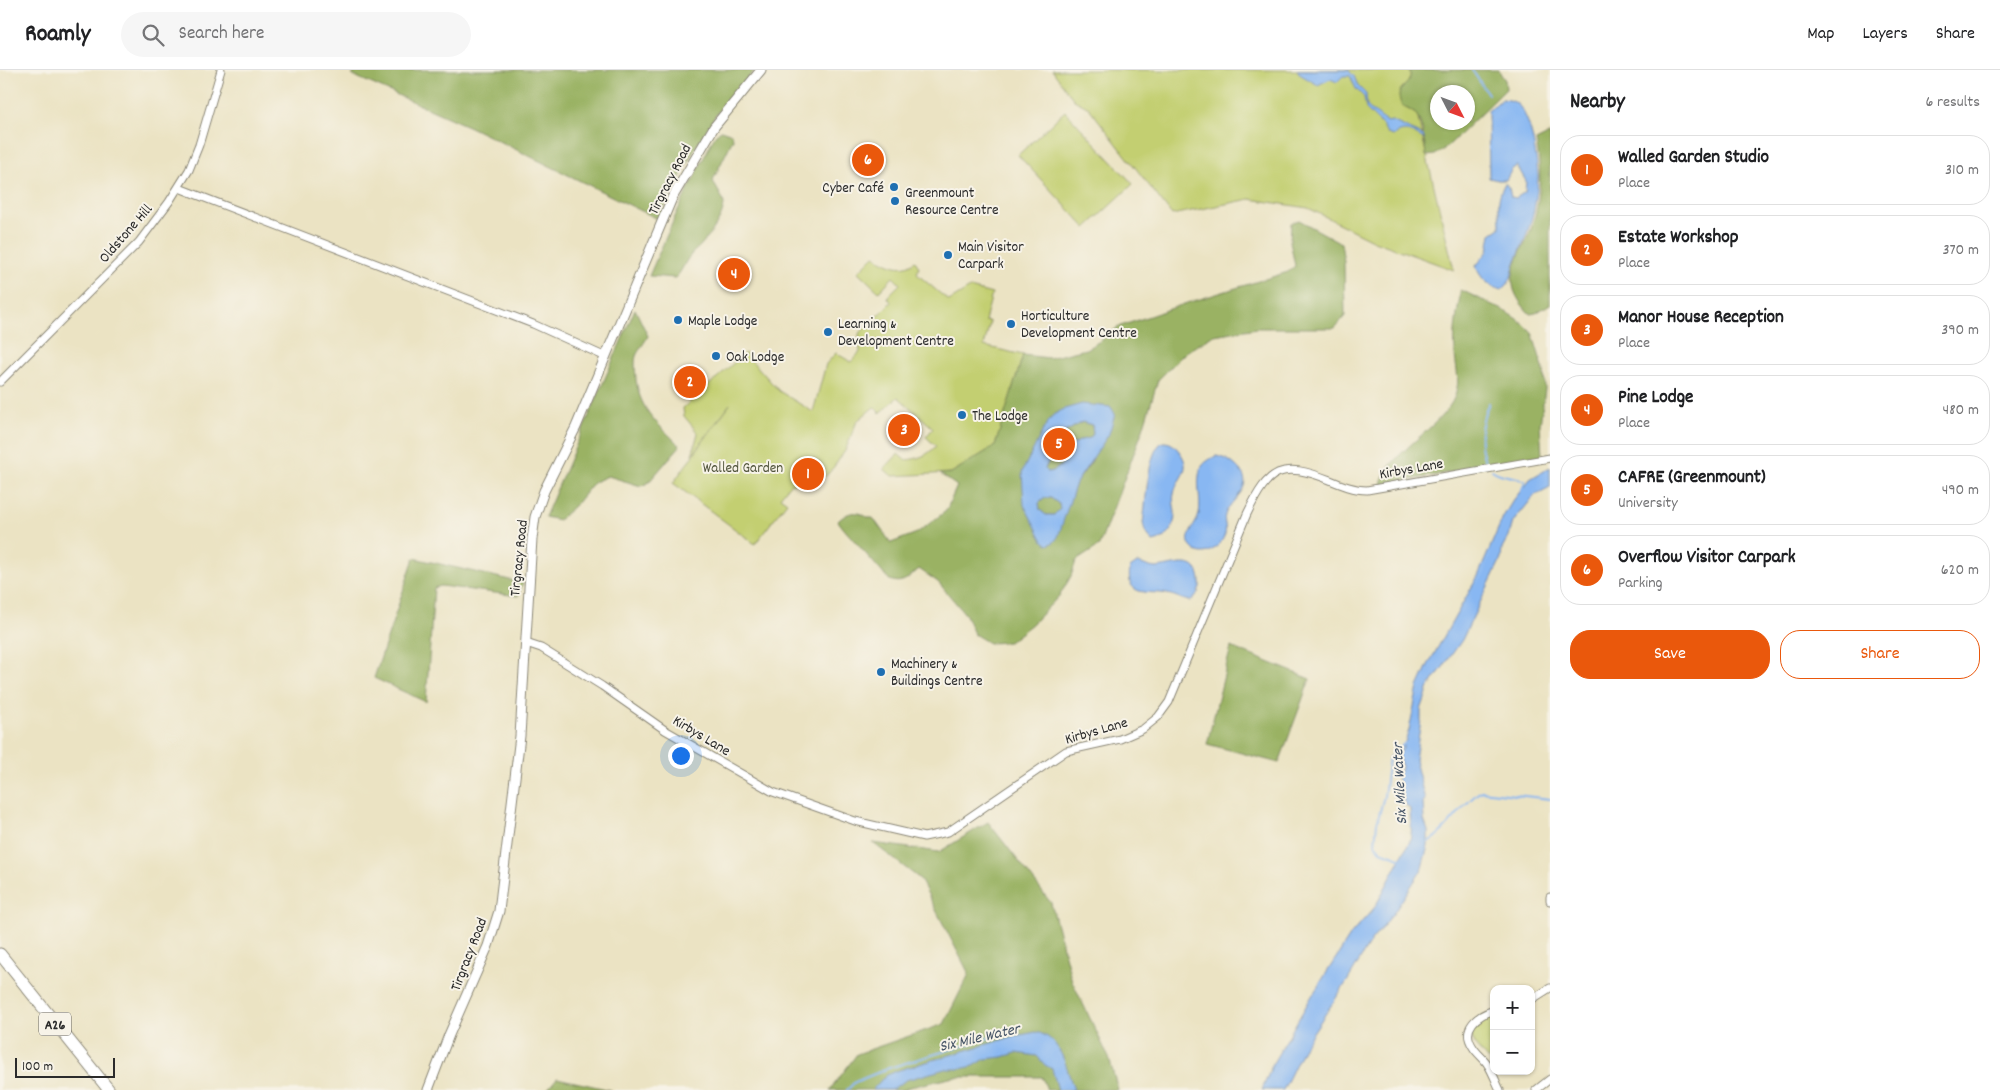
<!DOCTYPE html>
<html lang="en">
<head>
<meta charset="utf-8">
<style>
	:root { --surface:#fff; --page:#f6f6f6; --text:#202124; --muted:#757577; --line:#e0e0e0; --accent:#ea580c }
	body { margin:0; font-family:Dekko,sans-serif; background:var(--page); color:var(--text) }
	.controls { position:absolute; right:15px; bottom:15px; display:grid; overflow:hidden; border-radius:10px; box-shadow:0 1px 4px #0004 }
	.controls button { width:45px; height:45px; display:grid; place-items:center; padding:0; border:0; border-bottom:1px solid var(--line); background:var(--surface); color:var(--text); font:25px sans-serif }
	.compass { position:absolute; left:1430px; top:15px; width:45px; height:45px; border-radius:50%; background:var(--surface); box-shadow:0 1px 4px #0004; rotate:132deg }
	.scale { position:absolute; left:15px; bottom:12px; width:100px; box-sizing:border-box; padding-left:5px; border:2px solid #2b2b2b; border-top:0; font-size:14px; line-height:18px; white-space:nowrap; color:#2b2b2b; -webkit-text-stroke:4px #f7f3e8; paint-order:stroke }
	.you { position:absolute; left:680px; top:685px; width:18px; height:18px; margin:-12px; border:4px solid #fff; border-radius:50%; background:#1a73e8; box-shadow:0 0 0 8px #1a73e833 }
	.badge { display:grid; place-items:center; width:32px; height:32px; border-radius:50%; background:var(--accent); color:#fff; font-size:16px; font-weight:700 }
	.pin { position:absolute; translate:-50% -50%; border:2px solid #fff; box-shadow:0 1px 5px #0006 }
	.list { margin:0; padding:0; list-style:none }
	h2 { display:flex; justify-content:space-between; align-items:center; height:65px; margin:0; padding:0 20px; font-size:21px }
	h2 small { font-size:16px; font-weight:400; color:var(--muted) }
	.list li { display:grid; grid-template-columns:32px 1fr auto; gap:15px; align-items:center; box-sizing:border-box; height:70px; margin:0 10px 10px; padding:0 10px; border:1px solid var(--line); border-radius:20px }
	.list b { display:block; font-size:19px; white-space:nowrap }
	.list p { margin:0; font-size:16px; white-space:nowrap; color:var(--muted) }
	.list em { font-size:16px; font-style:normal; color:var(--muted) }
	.actions { display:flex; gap:10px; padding:15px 20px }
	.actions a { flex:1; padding:11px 0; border:1px solid var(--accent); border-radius:20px; text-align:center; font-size:18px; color:var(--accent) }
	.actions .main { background:var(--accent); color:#fff }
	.icon { flex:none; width:28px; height:28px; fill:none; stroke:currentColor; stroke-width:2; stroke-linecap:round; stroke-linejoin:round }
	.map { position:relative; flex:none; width:1550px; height:1020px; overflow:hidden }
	header { display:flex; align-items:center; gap:30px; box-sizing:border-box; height:70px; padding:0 25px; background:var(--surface); border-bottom:1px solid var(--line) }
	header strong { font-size:24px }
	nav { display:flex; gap:28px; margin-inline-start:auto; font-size:18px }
	.search { width:350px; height:45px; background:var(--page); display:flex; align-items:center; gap:12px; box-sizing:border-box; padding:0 18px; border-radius:28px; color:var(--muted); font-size:19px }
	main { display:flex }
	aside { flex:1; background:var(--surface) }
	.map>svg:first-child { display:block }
	.green { fill:#c3cf71; stroke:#777d4e }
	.forest { fill:#9ab263; stroke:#626e47; fill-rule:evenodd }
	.water { fill:#88b7f2; stroke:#5a718e; fill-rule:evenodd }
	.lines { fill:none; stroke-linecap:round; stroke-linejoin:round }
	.stream { stroke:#88b7f2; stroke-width:2 }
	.minor-casing { stroke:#8b8777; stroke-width:9 }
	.tertiary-casing { stroke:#8b8777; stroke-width:11 }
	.trunk-casing { stroke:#8b8777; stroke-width:13 }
	.minor { stroke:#fff; stroke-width:7 }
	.tertiary { stroke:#fff; stroke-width:9 }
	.trunk { stroke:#fff; stroke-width:11 }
	.poi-dot { fill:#1f6fb2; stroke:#f7f3e8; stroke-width:2 }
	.labels { text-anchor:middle; stroke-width:4; stroke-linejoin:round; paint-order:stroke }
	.shield { fill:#f7f3e8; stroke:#686764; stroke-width:1 }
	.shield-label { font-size:14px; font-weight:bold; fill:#2b2b2b }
	.street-label { font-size:15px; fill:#2b2b2b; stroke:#f7f3e8 }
	.poi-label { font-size:15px; fill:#2b2b2b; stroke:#f7f3e8; text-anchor:start }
	.park-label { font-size:15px; fill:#51543c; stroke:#f7f3e8 }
	.water-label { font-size:16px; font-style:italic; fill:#475567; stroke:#f7f3e8 }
</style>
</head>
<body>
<header>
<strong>Roamly</strong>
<div class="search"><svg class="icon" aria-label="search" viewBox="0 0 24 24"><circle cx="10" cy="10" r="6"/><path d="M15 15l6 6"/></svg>Search here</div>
<nav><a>Map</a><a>Layers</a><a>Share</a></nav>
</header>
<main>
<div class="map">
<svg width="1550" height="1020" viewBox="0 0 1550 1020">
	<rect width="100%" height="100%" fill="#f7f3e8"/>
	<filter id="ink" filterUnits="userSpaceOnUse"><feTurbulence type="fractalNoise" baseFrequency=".02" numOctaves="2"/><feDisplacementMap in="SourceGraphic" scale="10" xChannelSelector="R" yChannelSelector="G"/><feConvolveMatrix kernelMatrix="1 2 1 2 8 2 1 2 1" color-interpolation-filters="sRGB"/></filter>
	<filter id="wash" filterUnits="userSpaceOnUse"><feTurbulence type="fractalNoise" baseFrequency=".0096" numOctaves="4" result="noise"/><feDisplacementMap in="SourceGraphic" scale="20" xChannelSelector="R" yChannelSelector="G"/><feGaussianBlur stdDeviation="1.12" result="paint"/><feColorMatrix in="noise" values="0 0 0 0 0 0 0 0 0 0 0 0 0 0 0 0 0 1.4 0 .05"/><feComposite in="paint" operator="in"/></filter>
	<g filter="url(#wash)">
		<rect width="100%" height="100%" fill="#ebe3c3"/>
		<g class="green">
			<path d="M 1052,0 L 1410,0 C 1412,10 1408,13 1401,19 L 1406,38 L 1417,45 L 1454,200 L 1374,171 L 1308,138 L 1250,129 L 1172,145 L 1089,38 L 1074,30 Z"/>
			<path d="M 1065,41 L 1133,114 L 1086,158 L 1018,85 Z"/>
			<path d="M 874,186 C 886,193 902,203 915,191 L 919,197 L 917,204 L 949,231 L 970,218 L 992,224 L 985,251 L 990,252 L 984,276 L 1023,285 L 995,376 L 951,403 L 892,406 L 884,399 L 898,384 L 905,390 C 918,389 927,386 936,376 L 926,367 L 933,358 L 898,327 L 880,343 L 874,337 L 857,351 L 845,381 L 833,398 L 828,404 L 811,417 L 808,414 L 822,395 L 813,388 L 794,414 L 791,413 L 780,427 L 787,432 L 755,474 L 673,413 L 730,334 L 692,385 L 698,363 L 684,346 L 683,338 L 745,283 L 779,321 L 813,342 L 826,294 L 836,283 L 851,292 L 860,282 L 859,264 L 891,232 L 887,227 L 900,214 L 893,207 L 879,222 L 858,202 Z"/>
			<path d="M 1494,944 L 1494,984 L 1488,990 L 1475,975 L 1472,967 L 1473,955 L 1482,946 Z"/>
		</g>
		<g class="forest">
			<path d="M 357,0 L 755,0 L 715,46 L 694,80 L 658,149 L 470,57 L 352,5 Z"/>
			<path d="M 1410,0 L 1498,0 L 1505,10 L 1506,19 L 1447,77 L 1435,85 L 1426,86 C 1425,73 1423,59 1418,47 C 1413,39 1400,39 1399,27 C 1398,15 1413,16 1410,0 ZM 1438,22 L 1468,22 L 1468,52 L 1438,52 Z"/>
			<path d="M 721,60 L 732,64 L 733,69 L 713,110 C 715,118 723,126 724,134 C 724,147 709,166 701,175 C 698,179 693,181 690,186 C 684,193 682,202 675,208 L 649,206 L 678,140 L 715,65 Z"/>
			<path d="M 1550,64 L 1550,234 L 1536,243 L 1530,244 C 1523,237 1514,225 1513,215 C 1510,197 1525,175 1531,159 C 1541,131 1542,100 1536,71 Z"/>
			<path d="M 1299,150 L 1341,173 L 1344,192 L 1345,246 L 1335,258 L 1257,258 L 1214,265 L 1186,282 L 1158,310 L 1143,359 L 1099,476 L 1076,491 L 1071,506 L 1060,525 L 1032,554 L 1009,572 L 989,573 L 974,564 L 966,545 L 938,512 L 919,499 C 908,508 902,516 888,509 L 844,459 L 838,451 C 849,441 856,440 869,448 L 873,448 L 891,473 L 917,463 L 946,441 L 957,416 L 940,404 L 951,403 L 995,376 L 1023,285 L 1049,288 L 1086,279 L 1102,270 L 1118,257 L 1187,233 L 1288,202 L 1295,196 L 1290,171 L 1291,153 ZM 1097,336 L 1111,337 L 1092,391 L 1076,413 L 1069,434 L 1039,465 L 1029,386 Z"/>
			<path d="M 1461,220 L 1503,240 L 1523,253 L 1532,262 L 1544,301 L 1545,319 L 1540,354 L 1542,386 L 1381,415 C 1384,386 1443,357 1455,326 C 1461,309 1455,297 1455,281 C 1453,260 1458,240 1461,220 Z"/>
			<path d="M 635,239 L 648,266 C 645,272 638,281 636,286 C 634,293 636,303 636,310 C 641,343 658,353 680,376 L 648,413 L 641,416 L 608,406 L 594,412 L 576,434 L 559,450 L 545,447 Z"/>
			<path d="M 1082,352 L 1092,355 L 1093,364 L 1090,368 L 1081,370 L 1074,374 L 1069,373 L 1063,366 L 1064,363 Z"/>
			<path d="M 1056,384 L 1061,385 L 1064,388 L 1064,393 L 1054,401 L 1047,402 L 1045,399 L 1049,391 Z"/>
			<path d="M 1045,428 L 1051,428 L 1059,434 L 1060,439 L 1054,445 L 1046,445 L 1040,440 L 1039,433 Z"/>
			<path d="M 414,488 L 523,513 L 518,526 L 441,516 L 434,518 L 426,632 L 374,608 Z"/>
			<path d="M 1231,577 L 1310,609 L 1279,693 L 1207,674 Z"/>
			<path d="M 988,752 L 1051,833 L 1072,911 L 1109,988 L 1118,1020 L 1047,1020 L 1042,1007 L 954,1007 L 906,1018 L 906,1020 L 830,1020 L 857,984 L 944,954 L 969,904 L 920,809 L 873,773 L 939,782 Z"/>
			<path d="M 557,1008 L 611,1020 L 547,1020 Z"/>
		</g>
		<g class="water">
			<path d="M 1297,0 L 1348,0 L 1354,6 L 1358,16 L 1366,24 L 1367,36 L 1370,39 L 1387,52 L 1392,51 L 1424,66 L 1424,69 C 1411,62 1405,57 1393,66 L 1387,64 L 1383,56 L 1366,39 L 1364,27 L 1356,19 L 1350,6 L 1343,6 L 1337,12 L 1330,9 L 1318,15 L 1301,5 Z"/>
			<path d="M 1502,29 C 1506,30 1513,30 1516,33 C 1531,44 1537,88 1538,106 C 1538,116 1536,129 1534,140 C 1530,158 1523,174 1516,190 C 1511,202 1513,213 1501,220 C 1490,216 1480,209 1476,196 L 1488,181 L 1491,164 L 1500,158 C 1500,137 1495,132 1505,113 L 1509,118 L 1511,127 L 1516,128 L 1525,122 L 1526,111 L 1517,96 L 1512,99 L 1506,110 L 1498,110 L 1489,108 L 1488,41 Z"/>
			<path d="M 1082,334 L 1111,337 L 1115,344 L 1109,364 L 1076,413 L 1058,467 L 1054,472 L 1048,475 L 1043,471 L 1024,435 L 1022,402 L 1043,360 L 1053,345 L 1064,339 ZM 1082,352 L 1092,355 L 1093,364 L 1090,368 L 1081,370 L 1074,374 L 1069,373 L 1063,366 L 1064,363 ZM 1056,384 L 1061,385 L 1064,388 L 1064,393 L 1054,401 L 1047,402 L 1045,399 C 1047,393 1050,388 1056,384 ZM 1045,428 L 1051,428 L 1059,434 L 1060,439 L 1054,445 L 1046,445 L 1040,440 L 1039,433 Z"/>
			<path d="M 1163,372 C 1171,372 1174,375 1179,381 C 1194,401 1177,406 1174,424 C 1172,431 1175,437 1175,444 C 1175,458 1166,470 1153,472 L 1145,461 L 1143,453 C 1146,436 1147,379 1163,372 Z"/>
			<path d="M 1216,386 C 1224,387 1229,390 1236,396 C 1259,417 1230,428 1225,445 C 1223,451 1227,457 1225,464 C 1221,476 1205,490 1193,479 C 1181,468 1197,455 1199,444 C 1202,429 1195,413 1201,398 C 1204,392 1210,389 1216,386 Z"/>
			<path d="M 1550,397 L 1550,417 L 1535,425 L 1513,452 L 1509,466 L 1502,479 L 1501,489 L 1462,570 L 1429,617 L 1421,640 L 1421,650 L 1415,690 L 1425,730 L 1423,732 L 1424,750 L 1428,761 L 1428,776 L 1421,801 L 1393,844 L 1371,871 L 1348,910 L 1306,973 L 1283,1020 L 1262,1020 L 1273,993 L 1313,924 L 1352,863 L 1375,837 L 1410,771 C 1413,759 1410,750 1410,739 C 1401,732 1400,717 1397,706 L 1402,697 L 1398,686 L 1403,678 L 1409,660 L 1418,617 L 1428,595 L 1478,506 L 1503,447 L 1512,432 L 1530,409 Z"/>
			<path d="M 1137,493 C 1144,494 1150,498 1156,498 C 1172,497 1198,484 1200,511 C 1201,520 1197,526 1190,531 C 1182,530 1175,525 1167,524 C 1149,520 1125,529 1130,498 Z"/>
			<path d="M 1036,962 C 1062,968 1066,998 1074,1020 L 1058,1020 L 1052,999 L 1045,995 L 1037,986 L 1016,983 L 1003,987 L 985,989 L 974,996 L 960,999 L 945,999 L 906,1010 L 891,1020 L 872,1020 L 885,1006 L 899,1000 L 1015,966 Z"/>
		</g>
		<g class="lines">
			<g class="stream">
				<path d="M 1472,0 L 1488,24"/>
				<path d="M 1486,393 C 1477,373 1480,353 1489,333"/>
				<path d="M 1492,400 C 1503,408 1515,405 1525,411 L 1522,420"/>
				<path d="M 1428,772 C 1450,759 1460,735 1481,721 L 1550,729"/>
				<path d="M 1400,788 L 1381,781 L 1375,774 L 1377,753 L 1384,726 L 1389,688 L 1405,673"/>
				<path d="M 847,1020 L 855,1012 L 889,998 L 1015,960"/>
			</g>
		</g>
	</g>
	<g filter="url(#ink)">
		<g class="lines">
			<defs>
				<g id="minor">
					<path d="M 179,118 L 533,254 L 606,287"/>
					<path d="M 0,312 L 139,172 L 169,132 L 189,100 L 199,75 L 221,0"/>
					<path d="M 526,573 L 541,578 L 602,616 L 665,660 L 773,722 L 855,751 L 924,767 L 948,762 L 1066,681 L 1120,669 L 1143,659 L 1158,647 L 1169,632 L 1247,444 C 1269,398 1281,391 1330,410 C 1342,415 1354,420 1367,420 L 1550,388"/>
					<path d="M 1550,827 L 1550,831"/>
					<path d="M 1531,930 L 1550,918"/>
					<path d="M 1494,940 C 1478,945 1460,958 1473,977 C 1477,984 1484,988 1488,995 C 1493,1003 1496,1012 1500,1020"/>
					<path d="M 1536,1020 L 1550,1009"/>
				</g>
				<path id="tertiary" d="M 428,1020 L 449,965 L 488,876 L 499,841 L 520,666 L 532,469 L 535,447 L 544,421 L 576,357 L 672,128 L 714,57 L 761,0"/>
				<path id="trunk" d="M 0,884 L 109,1020"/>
			</defs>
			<use href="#minor" class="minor-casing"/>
			<use href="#tertiary" class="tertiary-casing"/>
			<use href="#trunk" class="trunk-casing"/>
			<use href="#minor" class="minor"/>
			<use href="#tertiary" class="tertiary"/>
			<use href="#trunk" class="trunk"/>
		</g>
	</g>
	<g class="poi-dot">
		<circle cx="894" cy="117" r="5"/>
		<circle cx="895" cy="131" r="5"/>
		<circle cx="948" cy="185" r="5"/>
		<circle cx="678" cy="250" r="5"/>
		<circle cx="1011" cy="254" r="5"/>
		<circle cx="828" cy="262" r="5"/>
		<circle cx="716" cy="286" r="5"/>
		<circle cx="962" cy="345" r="5"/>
		<circle cx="881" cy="602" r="5"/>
	</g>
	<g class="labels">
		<rect class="shield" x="39" y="942.5" width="32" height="23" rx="4"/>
		<g class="shield-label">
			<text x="55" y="959">A26</text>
		</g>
		<g class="street-label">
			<text transform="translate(669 109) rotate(-63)" y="5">Tirgracy Road</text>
			<text transform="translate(125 163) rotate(-49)" y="5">Oldstone Hill</text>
			<text transform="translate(1411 398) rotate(-10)" y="5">Kirbys Lane</text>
			<text transform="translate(518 488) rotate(-84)" y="5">Tirgracy Road</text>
			<text transform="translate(1096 660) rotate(-16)" y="5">Kirbys Lane</text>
			<text transform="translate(702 665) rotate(31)" y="5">Kirbys Lane</text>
			<text transform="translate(468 884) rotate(-69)" y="5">Tirgracy Road</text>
		</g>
		<g class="poi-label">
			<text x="884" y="122" text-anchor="end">Cyber Café</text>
			<text x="905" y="127">Greenmount<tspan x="905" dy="17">Resource Centre</tspan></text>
			<text x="958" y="181">Main Visitor<tspan x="958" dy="17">Carpark</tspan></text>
			<text x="1021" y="250">Horticulture<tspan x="1021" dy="17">Development Centre</tspan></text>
			<text x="688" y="255">Maple Lodge</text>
			<text x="838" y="258">Learning &amp;<tspan x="838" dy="17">Development Centre</tspan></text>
			<text x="726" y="291">Oak Lodge</text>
			<text x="972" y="350">The Lodge</text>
			<text x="891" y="598">Machinery &amp;<tspan x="891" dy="17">Buildings Centre</tspan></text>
		</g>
		<g class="park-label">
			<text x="743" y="402">Walled Garden</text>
		</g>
		<g class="water-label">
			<text transform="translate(1398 714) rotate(-93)" y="6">Six Mile Water</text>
			<text transform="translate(979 966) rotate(-13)" y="6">Six Mile Water</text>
		</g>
	</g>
</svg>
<div class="controls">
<button>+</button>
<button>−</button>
</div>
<svg class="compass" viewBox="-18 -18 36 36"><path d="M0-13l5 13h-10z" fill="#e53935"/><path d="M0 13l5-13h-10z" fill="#757577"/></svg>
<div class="scale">100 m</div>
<div class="you"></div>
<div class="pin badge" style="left:808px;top:404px">1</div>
<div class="pin badge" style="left:690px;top:312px">2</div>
<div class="pin badge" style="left:904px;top:360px">3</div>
<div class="pin badge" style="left:734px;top:204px">4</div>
<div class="pin badge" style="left:1059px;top:374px">5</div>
<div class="pin badge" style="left:868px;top:90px">6</div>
</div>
<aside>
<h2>Nearby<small>6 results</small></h2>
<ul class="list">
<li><span class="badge">1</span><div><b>Walled Garden Studio</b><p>Place</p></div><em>310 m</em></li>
<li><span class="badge">2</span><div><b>Estate Workshop</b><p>Place</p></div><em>370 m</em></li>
<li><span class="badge">3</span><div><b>Manor House Reception</b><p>Place</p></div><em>390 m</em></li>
<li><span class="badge">4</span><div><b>Pine Lodge</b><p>Place</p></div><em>480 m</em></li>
<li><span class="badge">5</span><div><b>CAFRE (Greenmount)</b><p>University</p></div><em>490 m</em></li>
<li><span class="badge">6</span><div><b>Overflow Visitor Carpark</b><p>Parking</p></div><em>620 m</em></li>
</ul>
<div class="actions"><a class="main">Save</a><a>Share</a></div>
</aside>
</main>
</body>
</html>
